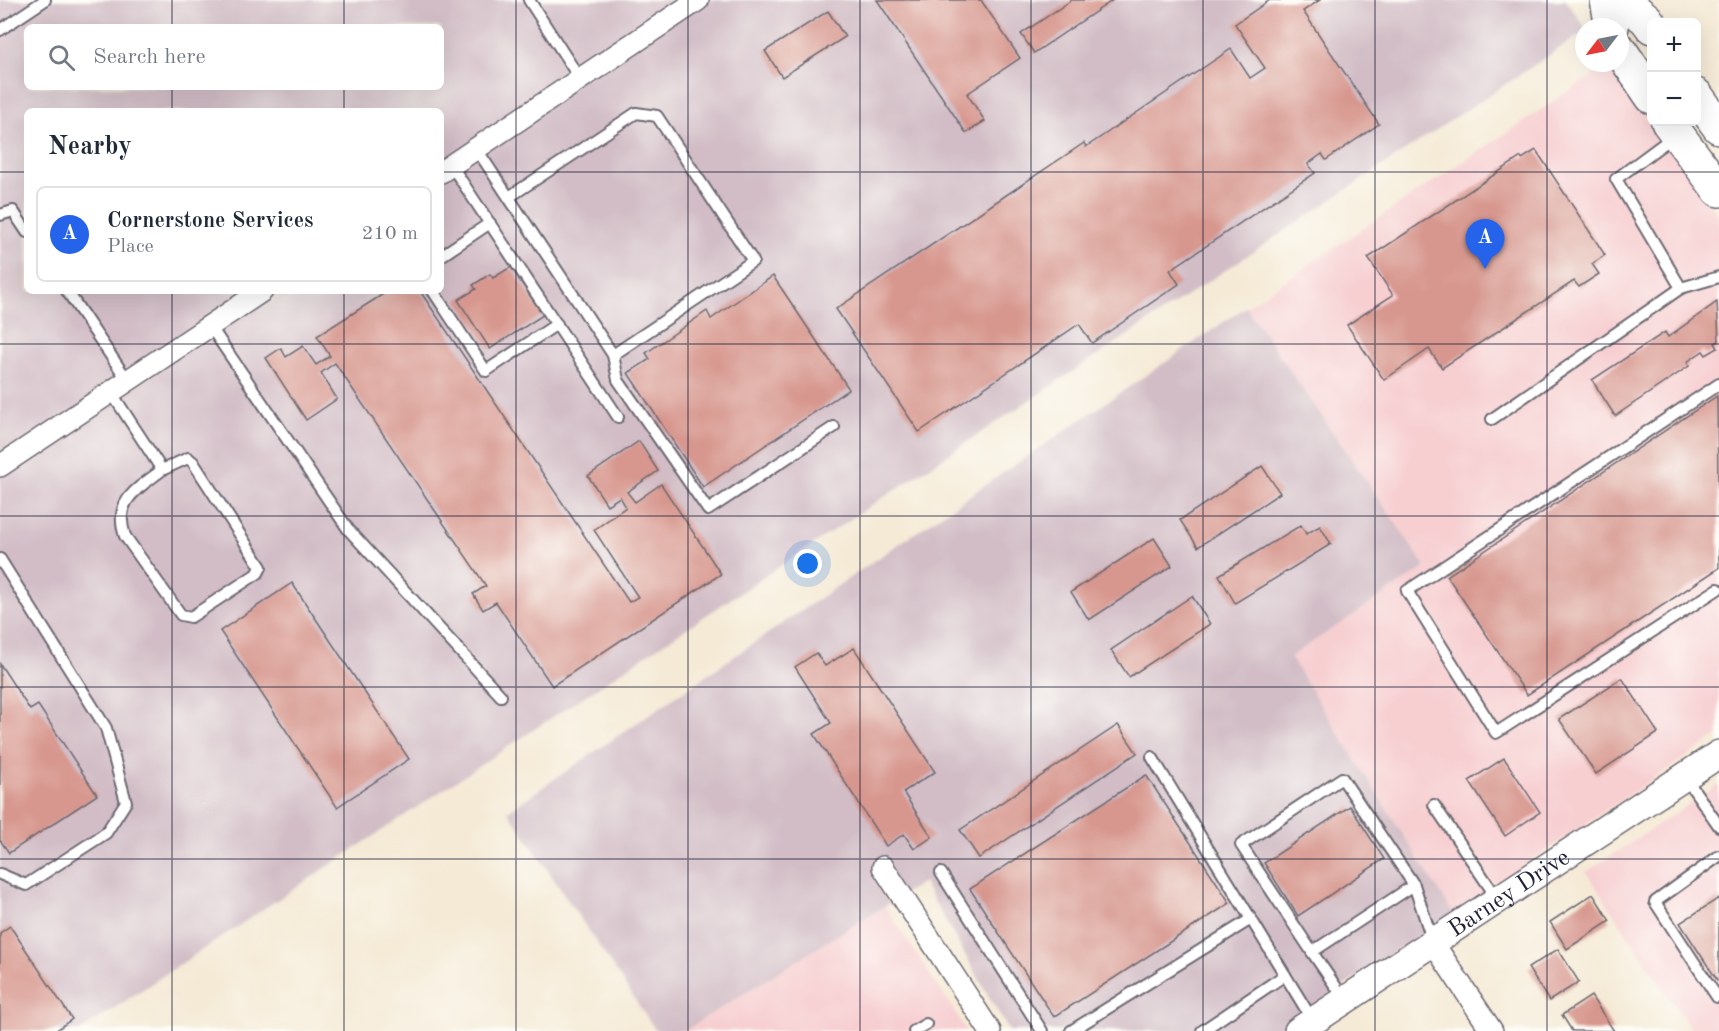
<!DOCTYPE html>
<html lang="en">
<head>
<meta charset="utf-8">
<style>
	:root { --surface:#fff; --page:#f2f2f3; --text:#1f2937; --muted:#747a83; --line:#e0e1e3; --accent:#2563eb }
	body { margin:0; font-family:"Old Standard TT",serif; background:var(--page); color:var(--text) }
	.controls { position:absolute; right:18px; top:18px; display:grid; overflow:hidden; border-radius:9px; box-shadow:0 6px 24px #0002 }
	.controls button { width:54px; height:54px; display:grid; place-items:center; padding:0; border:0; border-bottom:2px solid var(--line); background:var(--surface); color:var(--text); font:30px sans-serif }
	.compass { position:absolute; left:1575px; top:18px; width:54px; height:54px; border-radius:50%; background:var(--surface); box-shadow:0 6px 24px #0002; rotate:238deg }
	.you { position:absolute; left:808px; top:564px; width:21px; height:21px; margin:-15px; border:4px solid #fff; border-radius:50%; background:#1a73e8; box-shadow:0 0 0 9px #1a73e833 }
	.badge { display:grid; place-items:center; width:39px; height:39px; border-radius:50%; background:var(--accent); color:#fff; font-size:20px; font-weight:700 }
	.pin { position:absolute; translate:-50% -50px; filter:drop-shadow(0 2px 3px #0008) }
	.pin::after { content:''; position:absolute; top:32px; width:21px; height:18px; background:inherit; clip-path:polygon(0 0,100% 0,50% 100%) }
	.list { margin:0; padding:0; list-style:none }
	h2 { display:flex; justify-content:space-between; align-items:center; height:78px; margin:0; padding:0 24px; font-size:26px }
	h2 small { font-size:20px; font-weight:400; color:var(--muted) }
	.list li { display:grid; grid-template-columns:39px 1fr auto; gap:18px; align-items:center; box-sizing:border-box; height:96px; margin:0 12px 12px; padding:0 12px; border:2px solid var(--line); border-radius:9px }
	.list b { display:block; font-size:22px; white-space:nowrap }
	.list p { margin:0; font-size:20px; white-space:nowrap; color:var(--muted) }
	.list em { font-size:20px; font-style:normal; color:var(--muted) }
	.icon { flex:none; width:33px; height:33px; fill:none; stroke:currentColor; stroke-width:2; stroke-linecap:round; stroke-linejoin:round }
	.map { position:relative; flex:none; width:1719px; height:1031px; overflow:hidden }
	.search { position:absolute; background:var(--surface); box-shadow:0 6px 24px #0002; left:24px; top:24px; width:420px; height:66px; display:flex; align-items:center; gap:15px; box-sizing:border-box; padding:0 21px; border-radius:9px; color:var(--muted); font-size:22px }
	.panel { position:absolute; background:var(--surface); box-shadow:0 6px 24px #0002; left:24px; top:108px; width:420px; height:186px; border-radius:9px }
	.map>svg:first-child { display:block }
	.built { fill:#f7cfd1 }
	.industrial { fill:#d2bdc6; fill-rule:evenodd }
	.building { fill:#d7978e }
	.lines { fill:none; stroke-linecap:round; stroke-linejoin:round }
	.service-casing { stroke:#6c6871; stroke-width:14 }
	.minor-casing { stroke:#6c6871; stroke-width:24 }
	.tertiary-casing { stroke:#6c6871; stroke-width:30 }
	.primary-casing { stroke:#6c6871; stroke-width:36 }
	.service { stroke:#fff; stroke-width:10 }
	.minor { stroke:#fff; stroke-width:21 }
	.tertiary { stroke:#fff; stroke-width:27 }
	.primary { stroke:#fff; stroke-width:33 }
	.grid { fill:none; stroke:#22223b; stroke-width:1.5; stroke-opacity:0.55 }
	.labels { text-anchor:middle; stroke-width:5; stroke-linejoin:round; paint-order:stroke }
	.street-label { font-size:24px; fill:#22223b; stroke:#fdfcf7 }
</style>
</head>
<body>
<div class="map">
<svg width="1719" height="1031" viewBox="0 0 1719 1031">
	<rect width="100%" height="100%" fill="#fdfcf7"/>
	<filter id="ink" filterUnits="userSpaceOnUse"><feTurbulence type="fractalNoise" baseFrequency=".0167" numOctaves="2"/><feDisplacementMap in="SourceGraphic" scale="12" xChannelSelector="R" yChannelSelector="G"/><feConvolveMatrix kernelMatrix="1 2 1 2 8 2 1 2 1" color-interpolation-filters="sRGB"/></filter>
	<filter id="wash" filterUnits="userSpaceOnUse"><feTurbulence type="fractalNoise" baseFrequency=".008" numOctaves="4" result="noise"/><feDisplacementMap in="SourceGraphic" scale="24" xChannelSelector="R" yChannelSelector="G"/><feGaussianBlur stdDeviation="1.35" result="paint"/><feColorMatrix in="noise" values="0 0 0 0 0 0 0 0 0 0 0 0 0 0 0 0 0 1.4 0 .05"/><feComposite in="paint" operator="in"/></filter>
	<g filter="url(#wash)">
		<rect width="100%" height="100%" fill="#f5ead6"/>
		<g class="built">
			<path d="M 1611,63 L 1719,217 L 1719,735 L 1453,913 L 1290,657 L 1426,567 L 1246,307 Z"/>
			<path d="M 1719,785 L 1719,1031 L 1692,1031 L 1586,872 Z"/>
			<path d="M 885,906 L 967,1031 L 684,1031 Z"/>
		</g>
		<g class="industrial">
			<path d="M 0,0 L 1566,0 L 1585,27 L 1584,32 L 80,1031 L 0,1031 ZM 27,27 L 441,27 L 441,87 L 27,87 ZM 27,111 L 441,111 L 441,291 L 27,291 Z"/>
			<path d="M 1246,307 L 1426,567 L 1290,657 L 1453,913 L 1277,1031 L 1009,1031 L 923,882 L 684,1031 L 656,1031 L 508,811 Z"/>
		</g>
		<g id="blocks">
			<g class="building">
				<path d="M 877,0 L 981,0 L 1020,58 L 967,94 L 985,121 L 966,133 Z"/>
				<path d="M 1072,0 L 1113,0 L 1034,53 L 1021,34 Z"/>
				<path d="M 1270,0 L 1320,0 L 1303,11 L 1379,124 L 1326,160 L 1322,154 L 1308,164 L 1315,173 L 1170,270 L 1179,284 L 1092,343 L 1079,324 L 919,432 L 836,309 L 1084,143 L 1086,147 L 1231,49 L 1250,78 L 1265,68 L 1235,24 Z"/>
				<path d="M 828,11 L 845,37 L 782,77 L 765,51 Z"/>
				<path d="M 1536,150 L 1605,255 L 1592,264 L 1599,274 L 1579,287 L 1574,281 L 1442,368 L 1429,349 L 1384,380 L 1347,325 L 1393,295 L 1368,258 L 1521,157 L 1522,159 Z"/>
				<path d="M 511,267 L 543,315 L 490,349 L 458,300 L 476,289 L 473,285 L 490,274 L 493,278 Z"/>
				<path d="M 773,276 L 849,389 L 703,487 L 628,373 L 650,359 L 646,353 L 707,311 L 711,319 Z"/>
				<path d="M 388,291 L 420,291 L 629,602 L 638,597 L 594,530 L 626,507 L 620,497 L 607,505 L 588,476 L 639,441 L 658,471 L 627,492 L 635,502 L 661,484 L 721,574 L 552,686 L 496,602 L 483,610 L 473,594 L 486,586 L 335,363 L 321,373 L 337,399 L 306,420 L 266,358 L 281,348 L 286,357 L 303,346 L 316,365 L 330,356 L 317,336 Z"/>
				<path d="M 1717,302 L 1719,341 L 1715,343 L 1718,348 L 1706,355 L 1703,351 L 1687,362 L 1689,366 L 1615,416 L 1592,380 L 1665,332 L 1668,337 Z"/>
				<path d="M 1717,396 L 1719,568 L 1527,695 L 1447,576 Z"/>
				<path d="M 1262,466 L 1280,493 L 1198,547 L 1180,520 Z"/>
				<path d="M 1301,525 L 1306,534 L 1320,526 L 1331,544 L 1235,603 L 1219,575 Z"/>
				<path d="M 1154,538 L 1172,566 L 1089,620 L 1071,592 Z"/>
				<path d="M 292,583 L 409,759 L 337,807 L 220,631 Z"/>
				<path d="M 1192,596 L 1210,624 L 1129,677 L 1111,650 Z"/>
				<path d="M 854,648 L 935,772 L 903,792 L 932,837 L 914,849 L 904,834 L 886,846 L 814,734 L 831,723 L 795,667 L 816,653 L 825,666 Z"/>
				<path d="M 0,664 L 30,710 L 38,705 L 97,795 L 9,853 L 0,840 Z"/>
				<path d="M 1622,678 L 1658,733 L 1596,774 L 1559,719 Z"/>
				<path d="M 1118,725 L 1137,753 L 979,858 L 960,830 Z"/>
				<path d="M 1504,758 L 1540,812 L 1505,836 L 1469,781 Z"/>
				<path d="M 1146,775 L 1230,903 L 1054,1017 L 970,889 Z"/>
				<path d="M 1350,806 L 1384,859 L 1298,916 L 1264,863 Z"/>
				<path d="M 1593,894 L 1610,921 L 1567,949 L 1550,922 Z"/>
				<path d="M 1719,898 L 1719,979 L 1717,980 L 1680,923 Z"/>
				<path d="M 10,926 L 72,1019 L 55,1031 L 0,1031 L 0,933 Z"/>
				<path d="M 1558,949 L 1579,982 L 1549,1001 L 1528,968 Z"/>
				<path d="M 1591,996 L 1614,1031 L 1572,1031 L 1562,1015 Z"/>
			</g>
		</g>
	</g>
	<g filter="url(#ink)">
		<use href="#blocks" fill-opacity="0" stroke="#6c6871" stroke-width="1.5"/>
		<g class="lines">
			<defs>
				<g id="service">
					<path d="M 529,0 L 580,79"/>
					<path d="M 0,30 L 45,0"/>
					<path d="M 1674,136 L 1616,179 L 1681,288 L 1719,277"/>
					<path d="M 476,148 L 613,355 L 618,380 L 708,510 L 834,427"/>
					<path d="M 451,165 L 618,417"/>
					<path d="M 509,197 L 636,113 L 657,116 L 753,261 L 613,355"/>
					<path d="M 0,215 L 13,211 L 27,232"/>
					<path d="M 441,256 L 490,223"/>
					<path d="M 67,291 L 128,381"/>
					<path d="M 433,291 L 486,371 L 557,324"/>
					<path d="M 210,326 L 348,529 L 501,696"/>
					<path d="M 111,392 L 162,470 C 136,490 113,501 125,536 L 181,615 L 191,617 L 258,573 L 261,567 L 193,462 L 188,458 L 162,470"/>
					<path d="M 1492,419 L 1681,288"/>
					<path d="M 0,559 L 106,728 L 126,802 L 106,833 L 26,885 L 0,874"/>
					<path d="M 1718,589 L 1496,733 L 1407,591 L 1719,384"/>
					<path d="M 1152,757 L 1251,919"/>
					<path d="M 1685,777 L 1719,826"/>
					<path d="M 1434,805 L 1497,898"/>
					<path d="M 941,873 L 1042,1031"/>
					<path d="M 1312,952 L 1241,845 L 1342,778 L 1414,885"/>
					<path d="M 1717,997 L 1655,902 L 1719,856"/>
					<path d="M 1345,1000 L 1312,952 L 1414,885 L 1433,942"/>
					<path d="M 914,1031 L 926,1024"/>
					<path d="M 1071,1031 L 1251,919 L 1313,1021"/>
					<path d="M 1202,1031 L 1285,975"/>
				</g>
				<g id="minor">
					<path d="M 441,172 L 698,0"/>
					<path d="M 0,466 L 262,291"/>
					<path d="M 883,867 L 990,1031"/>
					<path d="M 1433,943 L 1492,1031"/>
				</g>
				<g id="tertiary">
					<path id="s1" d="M 1298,1031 L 1719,754"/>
				</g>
				<g id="primary">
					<path d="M 1607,0 L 1612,27"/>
					<path d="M 1622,0 L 1646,19 L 1652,27"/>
					<path d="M 1620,50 L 1652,97"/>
					<path d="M 1696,95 L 1719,127"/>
					<path d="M 1668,122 L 1719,190"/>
				</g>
			</defs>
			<use href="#service" class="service-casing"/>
			<use href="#minor" class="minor-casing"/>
			<use href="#tertiary" class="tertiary-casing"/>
			<use href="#primary" class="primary-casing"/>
			<use href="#service" class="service"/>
			<use href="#minor" class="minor"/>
			<use href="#tertiary" class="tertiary"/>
			<use href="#primary" class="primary"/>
		</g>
	</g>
	<path class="grid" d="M 172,0 L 172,27M 344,0 L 344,27M 516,0 L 516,1031M 688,0 L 688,1031M 860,0 L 860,1031M 1031,0 L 1031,1031M 1203,0 L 1203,1031M 1375,0 L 1375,1031M 1547,0 L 1547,1031M 172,87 L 172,111M 344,87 L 344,111M 0,172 L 27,172M 441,172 L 1719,172M 172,291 L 172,1031M 344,291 L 344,1031M 0,344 L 1719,344M 0,516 L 1719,516M 0,687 L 1719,687M 0,859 L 1719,859"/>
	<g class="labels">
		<g class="street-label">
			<text dy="8" stroke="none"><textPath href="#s1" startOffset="252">Barney Drive</textPath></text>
		</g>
	</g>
</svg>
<div class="controls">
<button>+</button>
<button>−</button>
</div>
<svg class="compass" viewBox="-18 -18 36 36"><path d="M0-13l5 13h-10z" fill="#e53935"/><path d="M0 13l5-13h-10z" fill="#747a83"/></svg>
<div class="you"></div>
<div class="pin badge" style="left:1485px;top:269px">A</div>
<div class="search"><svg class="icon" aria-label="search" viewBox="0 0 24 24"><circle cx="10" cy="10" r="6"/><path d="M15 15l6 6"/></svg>Search here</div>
<section class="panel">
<h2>Nearby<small></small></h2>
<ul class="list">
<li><span class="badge">A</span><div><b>Cornerstone Services</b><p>Place</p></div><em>210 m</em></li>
</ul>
</section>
</div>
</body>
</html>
